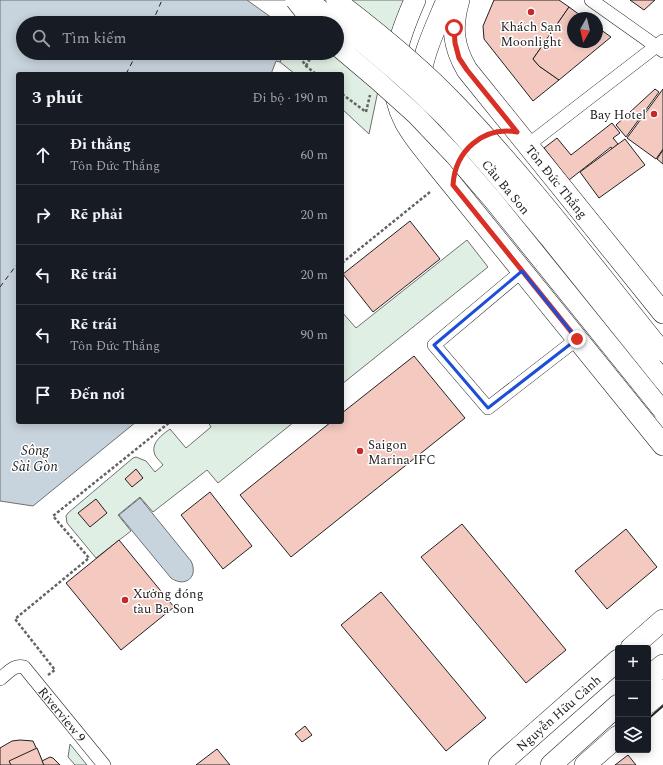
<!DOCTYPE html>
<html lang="vi">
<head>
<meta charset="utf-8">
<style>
	:root { --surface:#171b24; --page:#20242c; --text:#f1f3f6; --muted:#9ea1a6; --line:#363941 }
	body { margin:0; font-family:Spectral,serif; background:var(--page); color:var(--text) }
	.controls { position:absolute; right:12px; bottom:12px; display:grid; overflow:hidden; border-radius:4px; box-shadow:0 2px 10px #0003 }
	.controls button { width:36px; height:36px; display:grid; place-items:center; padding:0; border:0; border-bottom:1px solid var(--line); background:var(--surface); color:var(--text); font:20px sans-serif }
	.compass { position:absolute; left:567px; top:12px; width:36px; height:36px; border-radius:50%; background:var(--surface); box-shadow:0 2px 10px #0003; rotate:188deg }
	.stop { position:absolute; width:12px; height:12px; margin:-9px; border:3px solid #d93025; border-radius:50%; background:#fff }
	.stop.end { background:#d93025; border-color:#fff; box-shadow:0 1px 4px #0008 }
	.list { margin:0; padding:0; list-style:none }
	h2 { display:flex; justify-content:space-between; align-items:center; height:52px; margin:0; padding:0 16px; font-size:17px }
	h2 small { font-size:13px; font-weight:400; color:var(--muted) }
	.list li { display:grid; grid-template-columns:26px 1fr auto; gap:12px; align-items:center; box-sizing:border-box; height:60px; padding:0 16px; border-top:1px solid var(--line) }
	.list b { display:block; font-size:15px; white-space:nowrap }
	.list p { margin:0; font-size:13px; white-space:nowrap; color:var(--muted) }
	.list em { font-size:13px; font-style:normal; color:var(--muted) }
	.icon { flex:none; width:22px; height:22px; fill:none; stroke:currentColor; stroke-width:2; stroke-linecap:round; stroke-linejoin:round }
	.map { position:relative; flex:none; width:663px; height:765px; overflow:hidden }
	.search { position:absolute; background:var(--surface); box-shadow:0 2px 10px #0003; left:16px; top:16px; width:328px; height:44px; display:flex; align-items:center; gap:10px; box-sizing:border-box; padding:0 14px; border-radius:22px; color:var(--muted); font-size:15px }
	.panel { position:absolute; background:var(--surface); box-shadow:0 2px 10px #0003; left:16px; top:72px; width:328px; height:352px; border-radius:4px }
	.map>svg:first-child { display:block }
	.green { fill:#e0efe3; stroke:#6f6f6f }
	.water { fill:#c7d3dd; stroke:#6f6f6f }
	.pier { fill:#fff; stroke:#6f6f6f }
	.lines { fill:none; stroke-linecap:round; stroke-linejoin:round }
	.ferry { stroke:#222; stroke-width:1; stroke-dasharray:5 4; stroke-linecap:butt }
	.building { fill:#f3c9c0; stroke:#222 }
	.street-casing { stroke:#222; stroke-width:14 }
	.primary-casing { stroke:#222; stroke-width:22 }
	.path { stroke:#646464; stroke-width:2.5; stroke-dasharray:3 2; stroke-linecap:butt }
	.street { stroke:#fff; stroke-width:13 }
	.primary { stroke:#fff; stroke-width:21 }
	.secondary-bridge-casing { stroke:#222; stroke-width:20; stroke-linecap:butt }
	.secondary-bridge { stroke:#fff; stroke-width:19 }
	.wall { stroke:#222; stroke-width:2 }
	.route { stroke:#d93025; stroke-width:5 }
	.marked { fill:none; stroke:#1d4ed8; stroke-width:3; stroke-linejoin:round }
	.poi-dot { fill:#c62828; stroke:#fff; stroke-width:1.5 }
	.labels { text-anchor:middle; stroke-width:3; stroke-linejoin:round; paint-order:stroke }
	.poi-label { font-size:13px; fill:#222; stroke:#fff; text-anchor:start }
	.street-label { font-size:13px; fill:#222; stroke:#fff }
	.water-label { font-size:14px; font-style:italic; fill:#222; stroke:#fff }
</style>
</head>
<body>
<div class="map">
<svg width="663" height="765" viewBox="0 0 663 765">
	<rect width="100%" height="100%" fill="#fff"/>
	<g class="green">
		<path d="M 309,0 L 409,0 L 385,57 L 369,134 L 342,109 L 342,74 L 295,74 L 280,62 L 284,53 L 337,53 L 337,23 L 298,23 Z"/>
		<path d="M 467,240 L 488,267 L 342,384 L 342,312 L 356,328 Z"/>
		<path d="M 208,422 L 294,422 L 218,483 L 207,470 L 153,512 L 140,497 L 118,515 L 131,531 L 96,558 L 67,523 L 66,516 L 68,513 L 133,458 L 136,457 L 146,461 L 155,472 L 163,465 C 161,462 157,459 155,455 C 150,443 162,435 170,429 L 186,448 L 211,427 Z"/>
		<path d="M 70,744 L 87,765 L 75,765 L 68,757 Z"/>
	</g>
	<g class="water">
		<path d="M 0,0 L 309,0 L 298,23 L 23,23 L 23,53 L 284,53 L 280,62 L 276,61 L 271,74 L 18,74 L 18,422 L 136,422 L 33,506 L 0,501 Z"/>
		<path d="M 140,498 L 191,561 C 199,577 185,588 171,578 L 119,515 Z"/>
	</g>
	<path class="pier" d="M 247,0 L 311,0 L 300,23 L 279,23 Z"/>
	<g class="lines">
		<g class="ferry">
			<path d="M 152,23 L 162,0"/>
			<path d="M 126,74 L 137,53"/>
			<path d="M 0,287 L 18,263"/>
		</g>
	</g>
	<g class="building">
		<path d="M 494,0 L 559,0 L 569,7 L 533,59 L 539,66 L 559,80 L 533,101 L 484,39 L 483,26 Z"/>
		<path d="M 630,0 L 655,0 L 644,10 Z"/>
		<path d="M 569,7 L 584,18 L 573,18 L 573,42 L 597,42 L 597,27 L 611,37 L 559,80 L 539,66 L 533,59 Z"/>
		<path d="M 655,89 L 659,92 L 626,137 L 616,125 Z"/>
		<path d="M 663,89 L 663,149 L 656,159 L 627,138 Z"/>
		<path d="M 612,123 L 620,133 L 613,138 L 618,144 L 612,149 L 611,147 L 569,180 L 544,148 L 557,138 L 571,155 Z"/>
		<path d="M 625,139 L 645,165 L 599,198 L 580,172 Z"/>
		<path d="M 663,150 L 663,164 L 657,159 Z"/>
		<path d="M 410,221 L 440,259 L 373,312 L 343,274 Z"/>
		<path d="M 414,356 L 465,418 L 291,557 L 240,495 L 331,422 L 342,422 L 342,413 Z"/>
		<path d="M 136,469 L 143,478 L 132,487 L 125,479 Z"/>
		<path d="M 210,492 L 252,546 L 223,569 L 181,515 Z"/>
		<path d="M 96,499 L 107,513 L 90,527 L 78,513 Z"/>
		<path d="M 462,524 L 566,650 L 526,683 L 421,557 Z"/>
		<path d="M 626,529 L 657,567 L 607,609 L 575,571 Z"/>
		<path d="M 119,540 L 174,607 L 121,650 L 66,583 Z"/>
		<path d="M 381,592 L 486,718 L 446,751 L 341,625 Z"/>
		<path d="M 305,726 L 312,735 L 302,742 L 295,734 Z"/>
		<path d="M 20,740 L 33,741 L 44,765 L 0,765 L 0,748 L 12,741 Z"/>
		<path d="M 37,748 L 44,765 L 11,765 L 9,761 Z"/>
		<path d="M 217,749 L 230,765 L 196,765 Z"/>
		<path d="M 628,755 L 636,765 L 615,765 Z"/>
		<path d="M 50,757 L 53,758 L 60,765 L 44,765 L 42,761 Z"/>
	</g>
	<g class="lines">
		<defs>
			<g id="street">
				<path d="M 591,0 L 663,51"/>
				<path d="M 528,145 L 663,41"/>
				<path d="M 522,271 L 434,345 L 488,408 L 577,339"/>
				<path id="s1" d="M 0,679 C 8,673 14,664 24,667 L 104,765"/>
			</g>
			<g id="primary">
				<path d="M 415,0 C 397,41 383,79 405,122 C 413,137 424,149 434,162 L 663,445"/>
				<path id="s2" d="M 459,0 C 451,27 453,46 467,70 L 663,313"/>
				<path d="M 419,88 C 421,56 435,29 447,0"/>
				<path d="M 631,648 L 663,620"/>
				<path d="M 648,678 L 663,665"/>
				<path d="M 648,703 L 663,690"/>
				<path id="s3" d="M 499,765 L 618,660"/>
				<path d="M 551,765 L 618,705"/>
				<path d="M 585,765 L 618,736"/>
			</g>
		</defs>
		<use href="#street" class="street-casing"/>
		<use href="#primary" class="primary-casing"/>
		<g class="path">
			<path d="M 297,53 L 306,66 L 316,74"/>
			<path d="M 306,66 L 313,53"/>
			<path d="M 342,94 L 366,112 L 370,95"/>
			<path d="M 342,263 L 430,192"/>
			<path d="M 48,675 L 55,670 L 15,619 L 89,558 L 53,516 L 170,422"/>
		</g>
		<use href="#street" class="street"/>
		<use href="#primary" class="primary"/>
		<defs>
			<g id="secondary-bridge">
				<path d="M 295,0 L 313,23"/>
				<path id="s4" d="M 308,0 C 355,36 402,74 444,116 C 481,155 515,197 549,238 C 587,285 625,333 663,380"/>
				<path d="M 336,0 C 378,32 419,65 455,103 C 530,181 595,268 663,352"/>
				<path d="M 337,46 L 376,79 L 416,115 L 454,155 L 492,199 L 663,411"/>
			</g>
		</defs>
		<use href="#secondary-bridge" class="secondary-bridge-casing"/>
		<use href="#secondary-bridge" class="secondary-bridge"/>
		<path class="wall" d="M 648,719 L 663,706"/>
	</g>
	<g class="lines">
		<path class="route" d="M 454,28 L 455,43 L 459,58 L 467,70 L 517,132 C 483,126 455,151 453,185 L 577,339"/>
	</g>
	<path class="marked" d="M 522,271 L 577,339 L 488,408 L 434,345 Z"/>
	<g class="poi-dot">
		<circle cx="531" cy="12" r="4"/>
		<circle cx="654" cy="114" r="4"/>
		<circle cx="360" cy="451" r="4"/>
		<circle cx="125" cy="600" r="4"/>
	</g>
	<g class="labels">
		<g class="poi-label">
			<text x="531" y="31" text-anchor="middle">Khách Sạn<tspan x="531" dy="15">Moonlight</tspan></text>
			<text x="646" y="119" text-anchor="end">Bay Hotel</text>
			<text x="368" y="449">Saigon<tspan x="368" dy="15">Marina IFC</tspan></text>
			<text x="133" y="598">Xưởng đóng<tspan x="133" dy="15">tàu Ba Son</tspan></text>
		</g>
		<g class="street-label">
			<text dy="5" stroke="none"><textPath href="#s2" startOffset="216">Tôn Đức Thắng</textPath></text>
			<text dy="5" stroke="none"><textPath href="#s4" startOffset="273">Cầu Ba Son</textPath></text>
			<text dy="5" stroke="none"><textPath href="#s3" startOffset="79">Nguyễn Hữu Cảnh</textPath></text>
			<text dy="5" stroke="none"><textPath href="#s1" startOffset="89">Riverview 9</textPath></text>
		</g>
		<g class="water-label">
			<text x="35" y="455">Sông<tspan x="35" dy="16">Sài Gòn</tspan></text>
		</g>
	</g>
</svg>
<div class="controls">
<button>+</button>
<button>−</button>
<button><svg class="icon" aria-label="layers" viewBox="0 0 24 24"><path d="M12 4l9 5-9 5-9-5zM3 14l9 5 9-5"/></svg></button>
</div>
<svg class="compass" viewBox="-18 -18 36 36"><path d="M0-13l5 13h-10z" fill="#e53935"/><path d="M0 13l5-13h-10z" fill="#9ea1a6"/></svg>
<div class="stop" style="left:454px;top:28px"></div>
<div class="stop end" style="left:577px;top:339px"></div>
<div class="search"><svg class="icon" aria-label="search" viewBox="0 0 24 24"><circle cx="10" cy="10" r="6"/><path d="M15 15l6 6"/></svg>Tìm kiếm</div>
<section class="panel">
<h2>3 phút<small>Đi bộ · 190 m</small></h2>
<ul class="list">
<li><svg class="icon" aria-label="ahead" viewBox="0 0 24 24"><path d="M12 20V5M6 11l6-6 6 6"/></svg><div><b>Đi thẳng</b><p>Tôn Đức Thắng</p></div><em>60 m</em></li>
<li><svg class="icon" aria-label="right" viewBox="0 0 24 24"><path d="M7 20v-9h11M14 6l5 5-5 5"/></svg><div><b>Rẽ phải</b></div><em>20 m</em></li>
<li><svg class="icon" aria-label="left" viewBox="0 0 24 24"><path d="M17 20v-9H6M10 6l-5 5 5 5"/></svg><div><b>Rẽ trái</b></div><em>20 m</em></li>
<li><svg class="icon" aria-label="left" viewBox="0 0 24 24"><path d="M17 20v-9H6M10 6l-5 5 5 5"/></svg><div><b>Rẽ trái</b><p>Tôn Đức Thắng</p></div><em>90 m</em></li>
<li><svg class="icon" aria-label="arrive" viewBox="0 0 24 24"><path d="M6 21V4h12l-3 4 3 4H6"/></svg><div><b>Đến nơi</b></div></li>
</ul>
</section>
</div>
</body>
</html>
